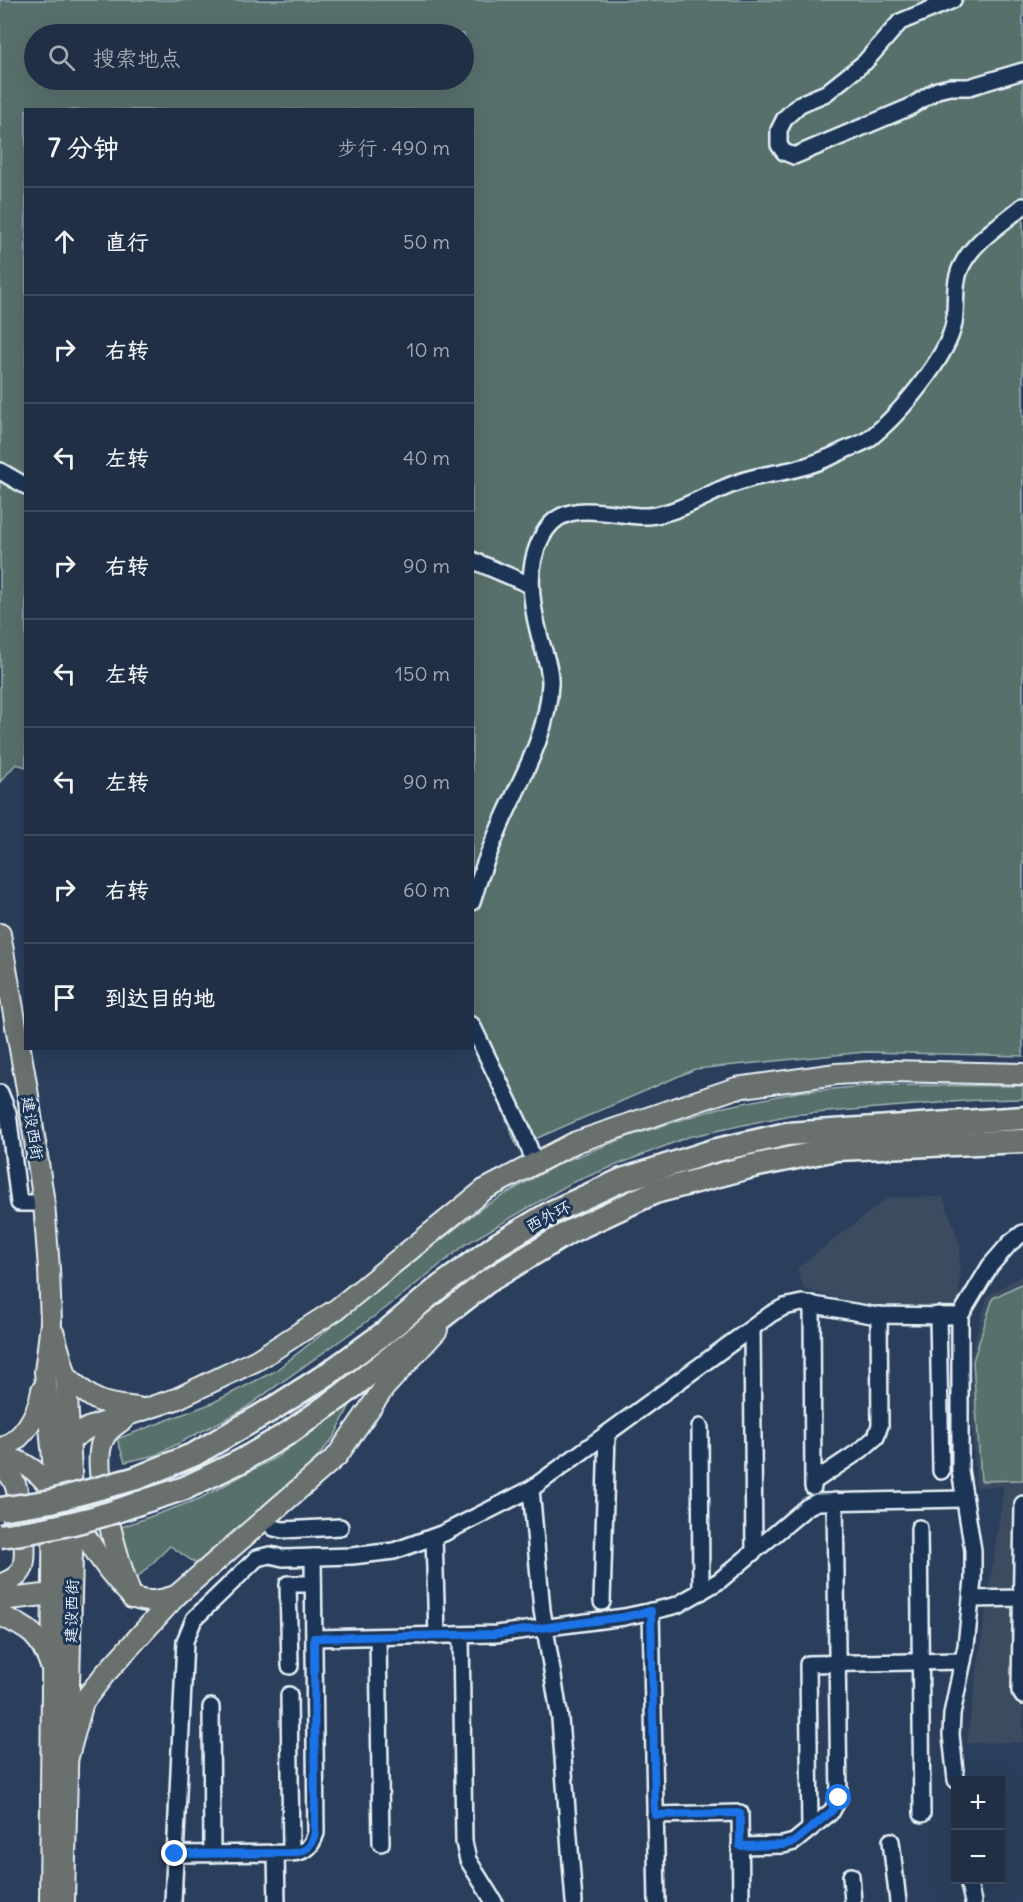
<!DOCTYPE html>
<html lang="zh">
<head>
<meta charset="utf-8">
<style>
	:root { --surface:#202f45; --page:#28374c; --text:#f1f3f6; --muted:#a2a9b3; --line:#3d4a5e }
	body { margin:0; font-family:Delius,"LXGW WenKai TC",sans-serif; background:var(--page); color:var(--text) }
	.controls { position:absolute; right:18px; bottom:18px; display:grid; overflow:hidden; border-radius:0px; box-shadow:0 6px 24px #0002 }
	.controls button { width:54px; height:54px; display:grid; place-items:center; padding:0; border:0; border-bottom:2px solid var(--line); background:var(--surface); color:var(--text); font:30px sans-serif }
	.stop { position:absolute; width:18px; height:18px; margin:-14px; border:4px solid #1a73e8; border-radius:50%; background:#fff }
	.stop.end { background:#1a73e8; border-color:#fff; box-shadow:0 2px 6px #0008 }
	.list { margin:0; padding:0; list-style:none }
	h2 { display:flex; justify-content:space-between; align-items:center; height:78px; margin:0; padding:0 24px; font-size:26px }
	h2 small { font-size:20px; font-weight:400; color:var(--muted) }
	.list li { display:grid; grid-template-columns:39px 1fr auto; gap:18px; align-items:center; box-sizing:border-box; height:108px; padding:0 24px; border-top:2px solid var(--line) }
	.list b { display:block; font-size:22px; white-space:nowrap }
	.list em { font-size:20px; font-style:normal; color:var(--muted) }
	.icon { flex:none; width:33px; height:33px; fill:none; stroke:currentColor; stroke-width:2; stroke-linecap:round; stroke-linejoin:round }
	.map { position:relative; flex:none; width:1023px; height:1902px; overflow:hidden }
	.search { position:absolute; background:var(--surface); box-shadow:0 6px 24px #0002; left:24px; top:24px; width:450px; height:66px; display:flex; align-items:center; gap:15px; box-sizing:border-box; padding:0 21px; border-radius:33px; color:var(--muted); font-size:22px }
	.panel { position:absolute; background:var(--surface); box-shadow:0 6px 24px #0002; left:24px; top:108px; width:450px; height:942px; border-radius:0px }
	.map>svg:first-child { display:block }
	.built { fill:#3c4b61 }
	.green { fill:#58706c; stroke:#a0b0b2; stroke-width:1.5; fill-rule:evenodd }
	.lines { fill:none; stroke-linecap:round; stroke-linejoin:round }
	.minor-casing { stroke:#e8f1f8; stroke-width:20 }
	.major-casing { stroke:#e8f1f8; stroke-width:24 }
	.highway-casing { stroke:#e8f1f8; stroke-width:27 }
	.minor { stroke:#1d3557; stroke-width:15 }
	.major { stroke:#6a706d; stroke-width:20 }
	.highway { stroke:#6a706d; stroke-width:22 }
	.highway-bridge-casing { stroke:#e8f1f8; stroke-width:27; stroke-linecap:butt }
	.highway-bridge { stroke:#6a706d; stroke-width:22 }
	.route { stroke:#1a73e8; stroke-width:8 }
	.labels { text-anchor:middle; stroke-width:6; stroke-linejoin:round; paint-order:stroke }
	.street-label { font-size:16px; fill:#e8f1f8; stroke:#1d3557 }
</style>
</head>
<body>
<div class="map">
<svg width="1023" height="1902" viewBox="0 0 1023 1902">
	<rect width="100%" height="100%" fill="#2b3f5c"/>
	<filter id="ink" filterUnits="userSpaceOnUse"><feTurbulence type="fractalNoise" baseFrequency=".0167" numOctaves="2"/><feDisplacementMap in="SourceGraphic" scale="12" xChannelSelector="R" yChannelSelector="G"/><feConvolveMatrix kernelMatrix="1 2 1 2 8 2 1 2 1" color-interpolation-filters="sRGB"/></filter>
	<g filter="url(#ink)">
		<g class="built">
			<path d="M 943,1197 L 960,1245 L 959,1309 L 868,1306 L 804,1289 L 797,1268 L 888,1198 Z"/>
			<path d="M 1023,1275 L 1023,1742 L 967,1743 L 1004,1486 L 976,1487 L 969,1361 L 988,1295 Z"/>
		</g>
		<g class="green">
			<path d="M 0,0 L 1023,0 L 1023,1056 L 865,1052 L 695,1069 L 517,1147 L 472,1030 L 472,110 L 26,110 L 26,767 L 16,764 L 0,782 ZM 34,34 L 464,34 L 464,80 L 34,80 Z"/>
			<path d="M 876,1085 L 1023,1086 L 1023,1099 L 977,1100 L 790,1115 L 688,1137 L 571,1183 L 466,1244 L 386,1308 L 241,1411 L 156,1455 L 125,1462 L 117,1439 L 210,1404 L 275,1371 L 483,1207 L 560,1163 L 630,1136 L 719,1108 L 798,1092 Z"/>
			<path d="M 1023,1283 L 1023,1480 L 981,1481 L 973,1361 L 993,1298 Z"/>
			<path d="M 351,1403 L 334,1437 L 305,1472 L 197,1564 L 170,1546 L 135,1580 L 116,1529 L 199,1499 L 275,1458 Z"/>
		</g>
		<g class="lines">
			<defs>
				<g id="minor">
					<path d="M 953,0 L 900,22 L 865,62 L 826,93 L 800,104 L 785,118 L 779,130 L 779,145 L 784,152 L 794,156 L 910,107 L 937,90 L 950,87 L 969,87 L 1023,71"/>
					<path d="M 0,471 L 26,486"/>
					<path d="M 472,560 L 530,585"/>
					<path d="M 472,902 C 480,875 490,849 501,824 C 520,780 548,735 550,684 C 551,667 543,651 539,634 C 530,599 525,562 546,530 C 569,496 617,518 648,516 C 681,513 709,492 739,482 C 758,475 776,474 795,469 C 813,465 831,457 847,449 C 855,446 864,443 870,438 C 898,416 948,357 954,323 C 957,304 953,284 961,267 C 973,241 1002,224 1023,206"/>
					<path d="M 472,1025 L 523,1131 L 535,1164"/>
					<path d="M 0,1093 L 8,1113 L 19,1203 L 44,1203"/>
					<path d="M 812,1304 L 813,1487"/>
					<path d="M 938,1315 L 941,1471"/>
					<path d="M 752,1329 L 754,1551"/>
					<path d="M 700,1427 L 701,1592"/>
					<path d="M 813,1482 L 861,1450 L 876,1437 L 880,1425 L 879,1315"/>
					<path d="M 531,1489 L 771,1314 L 784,1307 L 802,1303 L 872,1315 L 960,1316"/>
					<path d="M 1023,1504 L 1020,1691 L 1023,1696"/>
					<path d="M 266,1520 L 274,1528 L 283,1530 L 340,1527"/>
					<path d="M 919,1528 L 922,1814"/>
					<path d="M 434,1537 L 437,1636"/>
					<path d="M 972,1599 L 1021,1598"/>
					<path d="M 602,1602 L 607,1434"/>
					<path d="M 651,1611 L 657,1902"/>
					<path d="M 461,1635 L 464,1842 L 468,1860 L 494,1902"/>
					<path d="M 378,1637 L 381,1843"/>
					<path d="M 314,1638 L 496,1634 L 624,1617 L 657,1610 L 677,1605 L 719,1581 L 807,1507 L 817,1502 L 964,1499"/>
					<path d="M 290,1666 L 288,1584 L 313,1584"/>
					<path d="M 289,1695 L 291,1853"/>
					<path d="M 211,1707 L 212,1854"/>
					<path d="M 956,1780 L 951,1735 L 952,1714 L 966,1646 L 973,1580 L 973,1550 L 960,1470 L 960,1316 L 990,1266 L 1010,1243 L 1023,1233"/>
					<path d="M 655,1815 L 740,1813 L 741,1902"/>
					<path d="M 810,1829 L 808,1664 L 963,1661"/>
					<path d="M 891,1841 L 898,1902"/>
					<path d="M 740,1846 L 783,1845 L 794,1842 L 832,1811 L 839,1798 L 835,1501"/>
					<path d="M 175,1854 L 291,1853 C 306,1852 311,1848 316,1833 L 313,1557"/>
					<path d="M 276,1854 L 277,1902"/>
					<path d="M 851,1876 L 853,1902"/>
					<path d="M 968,1880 L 973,1902"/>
					<path d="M 173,1902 L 185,1641 L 194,1619 L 257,1558 L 270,1555 L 283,1558 L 352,1556 L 394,1551 L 444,1533 L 531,1489 L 542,1610 L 560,1719 L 574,1902"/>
				</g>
				<g id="major">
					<path d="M 0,934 L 27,1089 L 44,1203 L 49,1269 L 51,1323 L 45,1372 L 54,1470 L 50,1902"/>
					<path d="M 54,1334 L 66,1376 L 73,1511 L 64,1902"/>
					<path d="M 66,1376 C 94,1402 100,1404 138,1408"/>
					<path d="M 124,1419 C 114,1426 106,1431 102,1442 C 91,1472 120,1567 132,1598"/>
					<path d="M 0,1449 C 24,1440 38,1414 42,1390"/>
					<path d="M 0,1457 C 24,1459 46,1476 56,1498"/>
					<path d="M 0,1465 C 6,1470 12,1476 15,1484 C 20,1498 29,1555 22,1569 C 18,1578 9,1581 0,1585"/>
					<path d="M 54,1470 L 60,1450 L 70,1440 L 88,1428 L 176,1399 L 257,1360 L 337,1309 L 484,1190 L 576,1142 L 736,1088 L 836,1074 L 890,1071 L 1023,1074"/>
					<path d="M 75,1516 C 88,1542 102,1564 122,1586 C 126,1590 130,1596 135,1598 C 150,1604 162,1600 176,1596"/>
					<path d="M 0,1600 L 53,1594 L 63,1586"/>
					<path d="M 0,1615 C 29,1629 40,1634 51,1666"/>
					<path d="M 67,1760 L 83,1702 L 104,1675 L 176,1596 L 337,1456 L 384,1388 L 437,1330"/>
				</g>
				<g id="highway">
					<path d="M 137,1478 L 195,1454 L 274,1408 L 329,1373 L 387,1331 L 437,1289 L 498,1244 L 552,1212 L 622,1180 L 713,1151 L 787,1134 L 1023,1118"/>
					<path d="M 139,1503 L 185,1488 L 241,1461 L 290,1432 L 341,1396 L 488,1281 L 569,1232 L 655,1192 L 753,1166 L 836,1149 L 1023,1141"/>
				</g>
			</defs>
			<use href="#minor" class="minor-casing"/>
			<use href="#major" class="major-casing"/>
			<use href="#highway" class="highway-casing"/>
			<use href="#minor" class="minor"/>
			<use href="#major" class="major"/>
			<use href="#highway" class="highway"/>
			<defs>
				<g id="highway-bridge">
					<path d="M 0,1509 L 52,1501 L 137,1478"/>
					<path d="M 0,1536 C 48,1530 94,1520 139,1503"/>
				</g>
			</defs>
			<use href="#highway-bridge" class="highway-bridge-casing"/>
			<use href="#highway-bridge" class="highway-bridge"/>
		</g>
	</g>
	<g class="lines" filter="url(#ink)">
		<path class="route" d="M 175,1854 L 291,1853 C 306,1852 311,1848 315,1833 L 314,1638 L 496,1634 L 624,1617 L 651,1611 L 655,1815 L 740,1813 L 740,1846 L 783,1845 L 794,1842 L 832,1811 L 839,1798"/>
	</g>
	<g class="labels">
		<g class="street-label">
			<text transform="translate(33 1128) rotate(81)" y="6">建设西街</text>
			<text transform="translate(548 1216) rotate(-28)" y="6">西外环</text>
			<text transform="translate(71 1611) rotate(-88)" y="6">建设西街</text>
		</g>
	</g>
</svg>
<div class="controls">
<button>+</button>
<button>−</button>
</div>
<div class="stop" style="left:839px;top:1798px"></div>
<div class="stop end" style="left:175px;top:1854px"></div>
<div class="search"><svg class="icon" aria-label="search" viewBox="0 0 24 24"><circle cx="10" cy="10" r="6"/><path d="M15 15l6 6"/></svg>搜索地点</div>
<section class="panel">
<h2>7 分钟<small>步行 · 490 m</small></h2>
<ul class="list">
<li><svg class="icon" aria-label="ahead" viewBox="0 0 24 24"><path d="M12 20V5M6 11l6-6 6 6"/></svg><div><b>直行</b></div><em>50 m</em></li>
<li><svg class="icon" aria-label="right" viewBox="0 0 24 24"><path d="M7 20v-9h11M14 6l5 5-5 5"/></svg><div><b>右转</b></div><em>10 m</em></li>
<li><svg class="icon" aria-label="left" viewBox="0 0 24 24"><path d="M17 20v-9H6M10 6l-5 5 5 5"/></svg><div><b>左转</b></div><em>40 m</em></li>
<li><svg class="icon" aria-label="right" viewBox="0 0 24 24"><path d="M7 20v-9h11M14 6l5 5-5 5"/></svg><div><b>右转</b></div><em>90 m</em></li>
<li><svg class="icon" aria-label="left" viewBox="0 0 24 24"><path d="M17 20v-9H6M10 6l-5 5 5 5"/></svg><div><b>左转</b></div><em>150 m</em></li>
<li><svg class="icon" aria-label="left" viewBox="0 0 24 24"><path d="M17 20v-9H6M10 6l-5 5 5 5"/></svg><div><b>左转</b></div><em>90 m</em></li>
<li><svg class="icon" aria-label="right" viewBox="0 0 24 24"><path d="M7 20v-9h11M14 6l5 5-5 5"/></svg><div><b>右转</b></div><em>60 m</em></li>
<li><svg class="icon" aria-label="arrive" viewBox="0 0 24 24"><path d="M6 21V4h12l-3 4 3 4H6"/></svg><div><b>到达目的地</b></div></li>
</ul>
</section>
</div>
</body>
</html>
